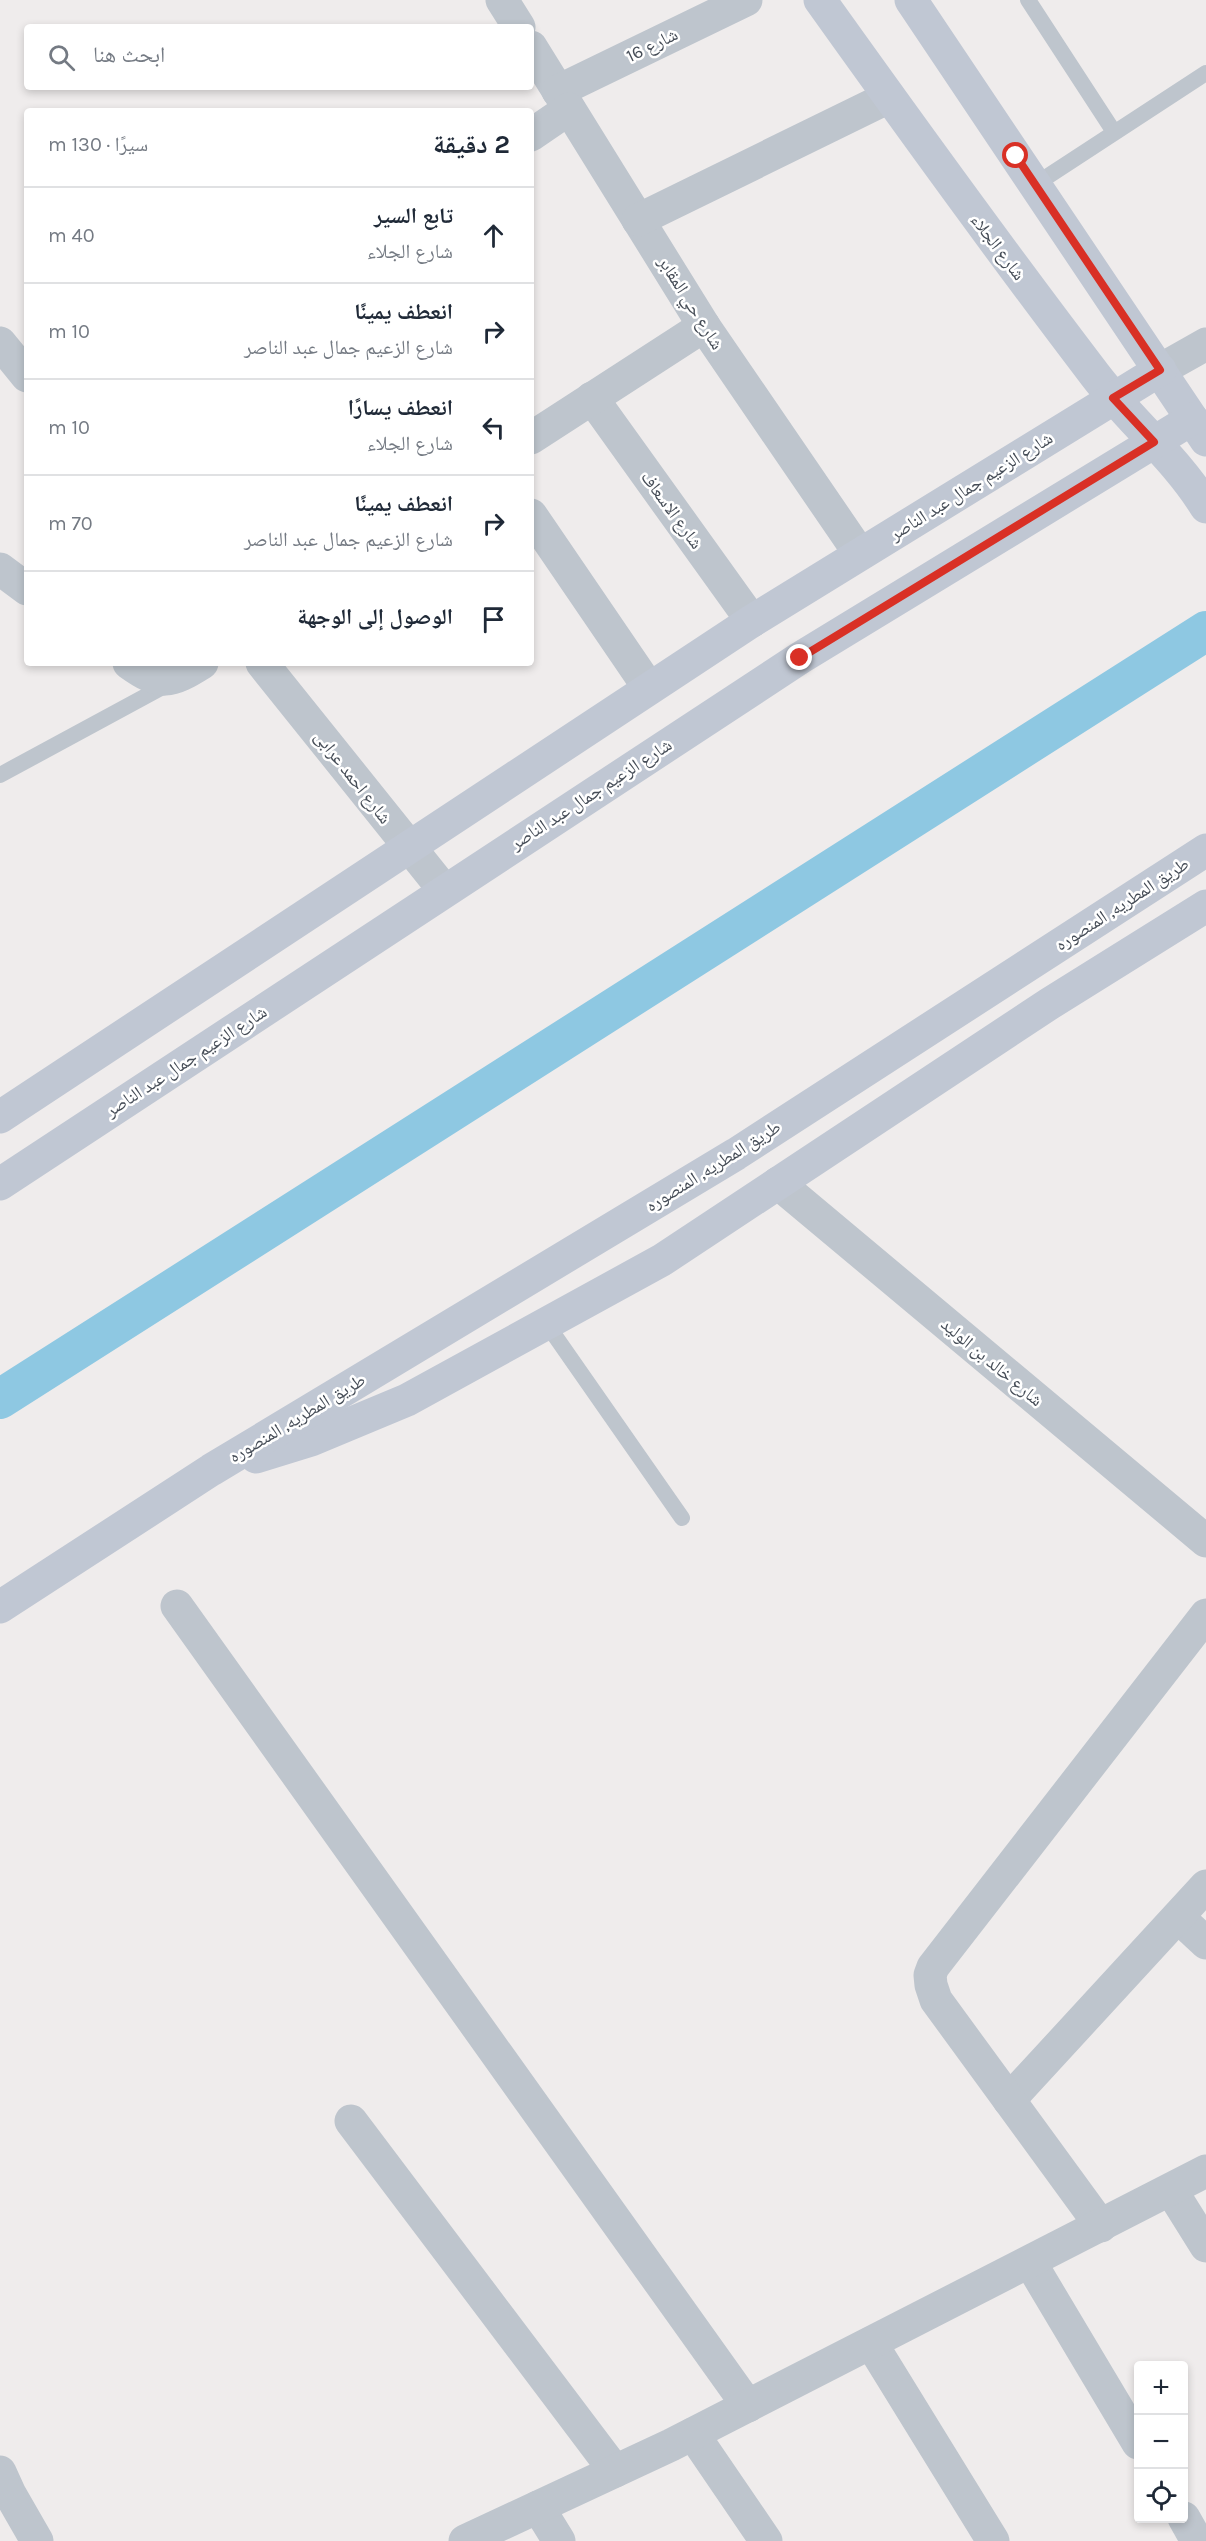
<!DOCTYPE html>
<html lang="ar">
<head>
<meta charset="utf-8">
<style>
	:root { --surface:#fff; --page:#f6f6f7; --text:#1f2937; --muted:#747a83; --line:#e0e1e3 }
	body { margin:0; font-family:Karla,"Noto Naskh Arabic",sans-serif; background:var(--page); color:var(--text); direction:rtl }
	.controls { position:absolute; right:18px; bottom:18px; display:grid; overflow:hidden; border-radius:6px; box-shadow:0 3px 9px #0003 }
	.controls button { width:54px; height:54px; display:grid; place-items:center; padding:0; border:0; border-bottom:2px solid var(--line); background:var(--surface); color:var(--text); font:30px sans-serif }
	.stop { position:absolute; width:18px; height:18px; margin:-14px; border:4px solid #d93025; border-radius:50%; background:#fff }
	.stop.end { background:#d93025; border-color:#fff; box-shadow:0 2px 6px #0008 }
	.list { margin:0; padding:0; list-style:none }
	h2 { display:flex; justify-content:space-between; align-items:center; height:78px; margin:0; padding:0 24px; font-size:26px }
	h2 small { font-size:20px; font-weight:400; color:var(--muted) }
	.list li { display:grid; grid-template-columns:39px 1fr auto; gap:18px; align-items:center; box-sizing:border-box; height:96px; padding:0 24px; border-top:2px solid var(--line) }
	.list b { display:block; font-size:22px; white-space:nowrap }
	.list p { margin:0; font-size:20px; white-space:nowrap; color:var(--muted) }
	.list em { font-size:20px; font-style:normal; color:var(--muted) }
	.icon { flex:none; width:33px; height:33px; fill:none; stroke:currentColor; stroke-width:2; stroke-linecap:round; stroke-linejoin:round }
	.map { position:relative; flex:none; width:1206px; height:2541px; overflow:hidden; direction:ltr }
	.search { position:absolute; background:var(--surface); box-shadow:0 3px 9px #0003; left:24px; top:24px; width:510px; height:66px; display:flex; align-items:center; gap:15px; box-sizing:border-box; padding:0 21px; border-radius:6px; color:var(--muted); font-size:22px }
	.panel { position:absolute; background:var(--surface); box-shadow:0 3px 9px #0003; left:24px; top:108px; width:510px; height:558px; border-radius:6px; direction:rtl }
	.map>svg:first-child { display:block }
	.lines { fill:none; stroke-linecap:round; stroke-linejoin:round }
	.canal { stroke:#8ec8e2; stroke-width:40 }
	.lane { stroke:#bec5cd; stroke-width:16 }
	.street { stroke:#bec5cd; stroke-width:33 }
	.secondary { stroke:#c0c7d3; stroke-width:33 }
	.route { stroke:#d93025; stroke-width:8 }
	.labels { text-anchor:middle; stroke-width:5; stroke-linejoin:round; paint-order:stroke }
	.street-label { font-size:18px; fill:#464d57; stroke:#fff }
</style>
</head>
<body>
<div class="map">
<svg width="1206" height="2541" viewBox="0 0 1206 2541">
	<rect width="100%" height="100%" fill="#efecec"/>
	<g class="lines">
		<path class="canal" d="M 0,1399 L 1206,631"/>
		<g class="lane">
			<path d="M 1028,0 L 1114,132"/>
			<path d="M 1036,184 L 1206,73"/>
			<path d="M 0,775 L 170,683"/>
			<path d="M 546,1323 L 682,1518"/>
		</g>
		<g class="street">
			<path d="M 502,0 L 519,27"/>
			<path d="M 531,47 L 704,326 L 860,554"/>
			<path d="M 558,91 L 746,0"/>
			<path d="M 531,135 L 569,109"/>
			<path d="M 638,220 L 889,97"/>
			<path d="M 0,343 L 27,376"/>
			<path d="M 1160,370 L 1206,344"/>
			<path d="M 592,398 L 752,621"/>
			<path d="M 531,438 L 704,326"/>
			<path d="M 531,515 L 649,688"/>
			<path d="M 0,569 L 27,589"/>
			<path d="M 129,663 C 161,686 170,683 202,663"/>
			<path d="M 262,663 L 444,890"/>
			<path d="M 778,1183 L 1206,1541"/>
			<path d="M 177,1606 L 748,2406"/>
			<path d="M 1178,1917 L 1206,1943"/>
			<path d="M 1009,2100 L 1206,1886"/>
			<path d="M 351,2121 L 615,2471"/>
			<path d="M 1171,2190 L 1206,2246"/>
			<path d="M 1101,2226 L 936,2000 L 931,1985 L 930,1975 L 933,1967 L 1206,1615"/>
			<path d="M 1030,2262 L 1138,2443"/>
			<path d="M 871,2343 L 993,2541"/>
			<path d="M 693,2434 L 766,2541"/>
			<path d="M 0,2472 L 10,2494 L 37,2541"/>
			<path d="M 538,2507 L 559,2541"/>
			<path d="M 1184,2518 L 1197,2541"/>
			<path d="M 465,2541 L 671,2445 L 1206,2171"/>
		</g>
		<g class="secondary">
			<path d="M 820,0 C 910,126 1001,252 1095,375 C 1130,421 1176,458 1206,507"/>
			<path d="M 911,0 L 1206,440"/>
			<path d="M 0,1117 L 752,621 L 1160,370"/>
			<path d="M 0,1184 L 800,658 L 1192,419"/>
			<path d="M 256,1457 L 311,1440 L 407,1400 L 662,1260 L 1049,1004 L 1206,906"/>
			<path d="M 0,1607 L 211,1470 L 736,1154 L 1206,850"/>
		</g>
	</g>
	<g class="lines">
		<path class="route" d="M 800,658 L 1154,442 L 1113,398 L 1160,370 L 1016,156"/>
	</g>
	<g class="labels">
		<g class="street-label">
			<text transform="translate(652 45) rotate(-26)" y="6">شارع 16</text>
			<text transform="translate(998 247) rotate(53)" y="6">شارع الجلاء</text>
			<text transform="translate(691 303) rotate(58)" y="6">شارع حي المقابر</text>
			<text transform="translate(971 486) rotate(-32)" y="6">شارع الزعيم جمال عبد الناصر</text>
			<text transform="translate(672 510) rotate(54)" y="6">شارع الاسعاف</text>
			<text transform="translate(353 777) rotate(52)" y="6">شارع احمد عرابى</text>
			<text transform="translate(591 794) rotate(-33)" y="6">شارع الزعيم جمال عبد الناصر</text>
			<text transform="translate(1122 904) rotate(-33)" y="6">طريق المطريه, المنصوره</text>
			<text transform="translate(186 1061) rotate(-33)" y="6">شارع الزعيم جمال عبد الناصر</text>
			<text transform="translate(713 1166) rotate(-32)" y="6">طريق المطريه, المنصوره</text>
			<text transform="translate(992 1362) rotate(40)" y="6">شارع خالد بن الوليد</text>
			<text transform="translate(297 1418) rotate(-31)" y="6">طريق المطريه, المنصوره</text>
		</g>
	</g>
</svg>
<div class="controls">
<button>+</button>
<button>−</button>
<button><svg class="icon" aria-label="locate" viewBox="0 0 24 24"><circle cx="12" cy="12" r="6"/><path d="M12 2v4M12 18v4M2 12h4M18 12h4"/></svg></button>
</div>
<div class="stop" style="left:1016px;top:156px"></div>
<div class="stop end" style="left:800px;top:658px"></div>
<div class="search"><svg class="icon" aria-label="search" viewBox="0 0 24 24"><circle cx="10" cy="10" r="6"/><path d="M15 15l6 6"/></svg>ابحث هنا</div>
<section class="panel">
<h2>2 دقيقة<small>سيرًا · 130 m</small></h2>
<ul class="list">
<li><svg class="icon" aria-label="ahead" viewBox="0 0 24 24"><path d="M12 20V5M6 11l6-6 6 6"/></svg><div><b>تابع السير</b><p>شارع الجلاء</p></div><em>40 m</em></li>
<li><svg class="icon" aria-label="right" viewBox="0 0 24 24"><path d="M7 20v-9h11M14 6l5 5-5 5"/></svg><div><b>انعطف يمينًا</b><p>شارع الزعيم جمال عبد الناصر</p></div><em>10 m</em></li>
<li><svg class="icon" aria-label="left" viewBox="0 0 24 24"><path d="M17 20v-9H6M10 6l-5 5 5 5"/></svg><div><b>انعطف يسارًا</b><p>شارع الجلاء</p></div><em>10 m</em></li>
<li><svg class="icon" aria-label="right" viewBox="0 0 24 24"><path d="M7 20v-9h11M14 6l5 5-5 5"/></svg><div><b>انعطف يمينًا</b><p>شارع الزعيم جمال عبد الناصر</p></div><em>70 m</em></li>
<li><svg class="icon" aria-label="arrive" viewBox="0 0 24 24"><path d="M6 21V4h12l-3 4 3 4H6"/></svg><div><b>الوصول إلى الوجهة</b></div></li>
</ul>
</section>
</div>
</body>
</html>
